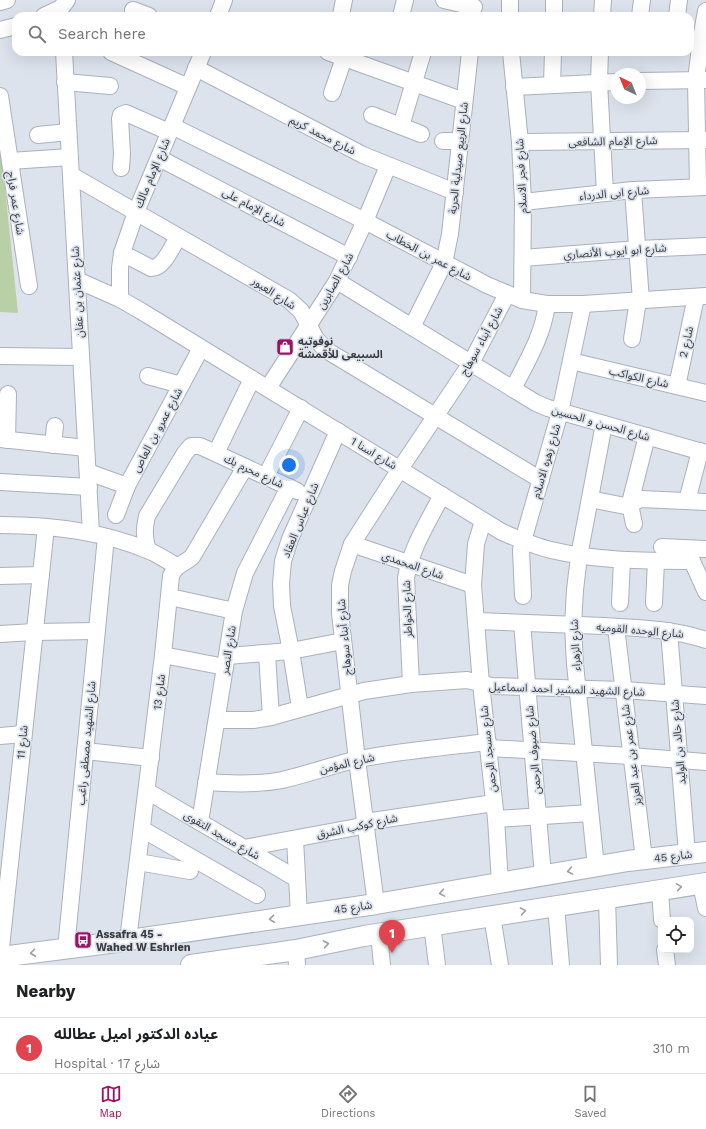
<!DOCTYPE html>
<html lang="en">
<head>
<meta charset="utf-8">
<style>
	:root { --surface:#fff; --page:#f2f2f2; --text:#202124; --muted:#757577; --line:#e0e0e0; --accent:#9b1364 }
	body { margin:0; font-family:"Work Sans","Noto Sans Arabic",sans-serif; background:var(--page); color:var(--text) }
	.controls { position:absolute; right:12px; bottom:12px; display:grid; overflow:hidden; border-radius:8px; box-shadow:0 4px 16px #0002 }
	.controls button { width:36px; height:36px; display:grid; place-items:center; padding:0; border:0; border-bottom:1px solid var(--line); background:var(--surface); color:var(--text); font:20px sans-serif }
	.compass { position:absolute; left:610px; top:68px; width:36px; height:36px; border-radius:50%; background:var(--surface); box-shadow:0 4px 16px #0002; rotate:317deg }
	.you { position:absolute; left:289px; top:465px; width:14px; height:14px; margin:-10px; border:3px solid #fff; border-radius:50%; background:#1a73e8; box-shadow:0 0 0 6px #1a73e833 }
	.badge { display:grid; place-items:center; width:26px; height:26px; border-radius:50%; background:var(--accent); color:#fff; font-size:13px; font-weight:700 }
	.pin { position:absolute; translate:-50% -33px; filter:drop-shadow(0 1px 2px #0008) }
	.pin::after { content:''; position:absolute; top:21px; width:14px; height:12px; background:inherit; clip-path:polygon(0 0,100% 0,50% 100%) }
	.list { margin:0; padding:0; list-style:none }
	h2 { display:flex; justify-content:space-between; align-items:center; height:52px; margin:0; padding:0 16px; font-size:17px }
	h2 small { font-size:13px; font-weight:400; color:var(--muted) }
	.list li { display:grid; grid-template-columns:26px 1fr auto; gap:12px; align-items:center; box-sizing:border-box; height:56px; padding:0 16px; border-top:1px solid var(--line) }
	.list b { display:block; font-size:15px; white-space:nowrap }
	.list p { margin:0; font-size:13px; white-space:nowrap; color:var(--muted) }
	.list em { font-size:13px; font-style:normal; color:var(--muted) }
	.icon { flex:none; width:22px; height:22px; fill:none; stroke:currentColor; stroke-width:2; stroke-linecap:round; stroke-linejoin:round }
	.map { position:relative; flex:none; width:706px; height:965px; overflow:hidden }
	.search { position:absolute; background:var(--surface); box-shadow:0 4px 16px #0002; left:12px; right:12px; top:12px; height:44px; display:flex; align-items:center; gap:10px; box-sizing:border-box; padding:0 14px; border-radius:12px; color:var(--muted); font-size:15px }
	.sheet { height:108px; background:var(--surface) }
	nav { display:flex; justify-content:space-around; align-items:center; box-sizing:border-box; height:56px; border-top:1px solid var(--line); background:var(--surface); font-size:11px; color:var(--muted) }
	nav a { display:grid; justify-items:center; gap:2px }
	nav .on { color:var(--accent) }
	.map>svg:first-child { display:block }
	.green { fill:#b9cfa5 }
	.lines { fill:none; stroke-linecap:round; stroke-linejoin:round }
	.minor-casing { stroke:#abb1bb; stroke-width:18 }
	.major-casing { stroke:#abb1bb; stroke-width:22 }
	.minor { stroke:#fff; stroke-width:16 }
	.major { stroke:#fff; stroke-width:20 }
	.oneway { stroke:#9c9d9f }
	.labels { text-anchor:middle; stroke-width:3.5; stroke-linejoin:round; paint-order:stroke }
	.street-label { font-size:11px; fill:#393b3f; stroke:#dde3ed }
	.poi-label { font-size:11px; font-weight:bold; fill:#393b3f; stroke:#dde3ed; text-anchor:start }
</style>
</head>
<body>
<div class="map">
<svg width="706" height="965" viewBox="0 0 706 965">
	<rect width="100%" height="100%" fill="#dde3ed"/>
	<path class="green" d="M 0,141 L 18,313 L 0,312 Z"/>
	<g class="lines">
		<defs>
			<g id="minor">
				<path d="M 444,0 L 474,7"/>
				<path d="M 0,2 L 7,0"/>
				<path d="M 133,10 L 149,16"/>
				<path d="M 341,15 L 344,0"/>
				<path d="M 44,16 L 61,8 L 67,0"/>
				<path d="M 218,16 L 224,0"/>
				<path d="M 401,16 L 405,0"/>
				<path d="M 510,16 L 510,0"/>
				<path d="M 554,16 L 554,0"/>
				<path d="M 602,16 L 603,0"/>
				<path d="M 640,16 L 642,0"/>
				<path d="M 677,16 L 679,0"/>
				<path d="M 0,30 L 16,26"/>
				<path d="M 64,52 L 91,533"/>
				<path d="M 111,52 L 188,87"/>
				<path d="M 328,52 L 464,101"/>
				<path d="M 511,52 L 520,142 L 523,202 L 522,300"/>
				<path d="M 600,52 L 599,82 L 605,193"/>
				<path d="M 196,68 L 363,155 L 455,192"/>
				<path d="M 640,81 L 706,80"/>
				<path d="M 65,82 L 110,86"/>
				<path d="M 552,85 L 553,52"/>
				<path d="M 514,87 L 616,82"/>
				<path d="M 332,93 L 344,58"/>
				<path d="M 0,96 L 29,286"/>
				<path d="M 372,115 L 421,134"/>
				<path d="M 172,126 L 365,221 L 487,285 L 522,300 L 547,304 L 583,304 L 706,296"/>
				<path d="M 401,126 L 423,52"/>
				<path d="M 38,135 L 68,132"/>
				<path d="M 443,141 L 460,141"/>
				<path d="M 520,142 L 706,140"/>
				<path d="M 159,158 L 349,257"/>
				<path d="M 10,161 L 70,157"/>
				<path d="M 121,168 L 122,154 L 120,119 L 121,115 L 126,113 L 169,132"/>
				<path d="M 71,175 L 289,300 L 301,311 L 316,339 L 326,350 L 541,480"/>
				<path d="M 698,187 L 696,80 L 701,39 L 706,11"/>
				<path d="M 633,190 L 641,301"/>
				<path d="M 523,202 L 633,190 L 706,187"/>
				<path d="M 122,253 L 151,268 C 163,269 172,247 178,237"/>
				<path d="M 523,258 L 638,249 L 706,246"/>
				<path d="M 77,280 L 120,299 L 141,311 L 502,532 C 518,539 534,546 551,550 C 597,561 645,561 692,561"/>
				<path d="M 337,281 L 536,403 L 548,408 L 706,453"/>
				<path d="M 120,299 L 120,268 L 122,253 L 136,212 L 203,52"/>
				<path d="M 412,327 L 444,263 L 450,234 L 470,52"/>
				<path d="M 632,339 L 638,300"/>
				<path d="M 0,356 L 81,357"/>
				<path d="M 571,361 L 706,393"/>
				<path d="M 148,376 L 181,385"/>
				<path d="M 677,386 L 696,297"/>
				<path d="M 268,388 L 337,281 L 365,221 L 388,166"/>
				<path d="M 513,389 C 527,361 543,336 547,304"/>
				<path d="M 0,439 L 86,448"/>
				<path d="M 7,440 L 8,394"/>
				<path d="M 53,445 L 55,426"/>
				<path d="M 216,453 L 252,379"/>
				<path d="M 88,472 L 127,486"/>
				<path d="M 266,476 L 301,408"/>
				<path d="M 0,482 L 89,487"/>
				<path d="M 590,499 L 625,506 L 641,499 L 706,502"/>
				<path d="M 687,501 L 700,451"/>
				<path d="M 116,515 L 127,486 L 201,348"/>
				<path d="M 483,521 L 476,544 L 473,585 L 481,684 L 496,819 L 500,883"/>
				<path d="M 634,524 L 631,509 L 631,499 L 647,436"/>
				<path d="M 0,525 C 50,525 101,531 147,550 C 158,554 167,561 177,566"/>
				<path d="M 352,544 L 473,585"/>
				<path d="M 662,547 L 706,549"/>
				<path d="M 683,548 L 692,561 L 706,592"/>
				<path d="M 148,550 C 144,538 144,529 147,516 L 185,453 L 191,446 L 200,446 L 297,491"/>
				<path d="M 0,576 L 41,575"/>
				<path d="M 523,596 L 521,550 L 523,541 L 560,412 L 583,304"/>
				<path d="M 170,597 L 234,611"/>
				<path d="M 620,603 L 622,560"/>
				<path d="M 654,603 L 656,561"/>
				<path d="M 476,621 C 519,623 561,624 604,626 C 640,628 672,629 706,640"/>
				<path d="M 522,623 L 543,876"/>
				<path d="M 616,627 L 644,859"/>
				<path d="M 669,631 L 687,854"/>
				<path d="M 0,634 L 34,632 L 96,631"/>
				<path d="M 267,654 L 271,717"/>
				<path d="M 163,655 L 225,667"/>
				<path d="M 227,656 L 291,651 L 343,641"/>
				<path d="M 411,684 L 406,578 C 411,548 428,522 442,495"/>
				<path d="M 300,708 L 291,651 L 282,606 L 281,584 L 283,561 L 290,539 L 338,431"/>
				<path d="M 217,720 L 253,720 L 271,717 L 364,691 L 411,684 L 467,680 L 492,686 L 624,690 L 706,696"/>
				<path d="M 0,736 L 23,734"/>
				<path d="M 489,748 L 631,756 L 706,762"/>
				<path d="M 85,751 L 151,758"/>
				<path d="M 206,782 C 232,784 257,785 282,780 C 308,774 333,765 358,759 C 401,751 445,747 488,742"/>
				<path d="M 147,791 L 297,879"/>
				<path d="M 496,819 L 590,813"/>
				<path d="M 200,822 L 234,611 L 245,573 L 289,487"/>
				<path d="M 142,829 L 257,895"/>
				<path d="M 295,839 L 299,915"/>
				<path d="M 244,848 L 357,827 L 372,821 L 494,803"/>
				<path d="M 138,862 L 190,871"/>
				<path d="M 596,867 L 575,664 L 573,625 L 575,590 L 579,556 L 604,424"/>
				<path d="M 701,884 L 706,908"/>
				<path d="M 660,890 L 662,920"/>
				<path d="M 607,898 L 609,965"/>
				<path d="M 376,904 L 357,760 L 340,613 L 340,585 L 343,571 L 352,544 L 400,469 L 471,363 L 507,294"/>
				<path d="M 556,906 L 561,965"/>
				<path d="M 492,916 L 500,965"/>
				<path d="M 432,925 L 437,965"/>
				<path d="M 379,934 L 382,965"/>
				<path d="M 128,940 L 163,655 L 171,576 C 175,565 184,564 192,557 L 245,467"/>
				<path d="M 66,949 L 106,537"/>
				<path d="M 296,950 L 297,965"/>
				<path d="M 665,950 L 667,965"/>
				<path d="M 0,957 L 46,527"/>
			</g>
			<g id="major">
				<path d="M 0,957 L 102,944 L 376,904 L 628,861 L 706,852"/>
				<path d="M 191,965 L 296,950 L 364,936 L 706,883"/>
			</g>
		</defs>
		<use href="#minor" class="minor-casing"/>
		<use href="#major" class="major-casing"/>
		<use href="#minor" class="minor"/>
		<use href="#major" class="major"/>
	</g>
	<defs><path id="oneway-chevron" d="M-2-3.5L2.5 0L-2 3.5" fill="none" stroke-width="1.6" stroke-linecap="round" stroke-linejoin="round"/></defs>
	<g class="oneway">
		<use href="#oneway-chevron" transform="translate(570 871) rotate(170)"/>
		<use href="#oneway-chevron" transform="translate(679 887) rotate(-9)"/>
		<use href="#oneway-chevron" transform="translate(442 893) rotate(170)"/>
		<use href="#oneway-chevron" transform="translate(523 911) rotate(-9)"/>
		<use href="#oneway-chevron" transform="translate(272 919) rotate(172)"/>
		<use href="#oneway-chevron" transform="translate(326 944) rotate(-11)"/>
		<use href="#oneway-chevron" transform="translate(33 953) rotate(173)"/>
	</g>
	<defs>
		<symbol id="shop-square" viewBox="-11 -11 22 22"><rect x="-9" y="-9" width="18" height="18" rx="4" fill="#9b1364" stroke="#dde3ed"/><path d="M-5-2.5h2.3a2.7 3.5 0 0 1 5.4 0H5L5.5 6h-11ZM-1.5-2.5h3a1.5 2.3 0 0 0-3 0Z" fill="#fff"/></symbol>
		<symbol id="bus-square" viewBox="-11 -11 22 22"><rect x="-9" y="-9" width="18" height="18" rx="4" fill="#9b1364" stroke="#dde3ed"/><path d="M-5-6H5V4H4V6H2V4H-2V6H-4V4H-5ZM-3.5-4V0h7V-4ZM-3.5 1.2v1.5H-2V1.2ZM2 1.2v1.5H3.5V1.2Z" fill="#fff"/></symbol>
	</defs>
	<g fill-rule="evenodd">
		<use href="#shop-square" x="275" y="337" width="20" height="20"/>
		<use href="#bus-square" x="73" y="930" width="20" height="20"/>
	</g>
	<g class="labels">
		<g class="street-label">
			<text transform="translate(323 135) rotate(27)" y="4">شارع محمد كريم</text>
			<text transform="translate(613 141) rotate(-1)" y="4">شارع الإمام الشافعى</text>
			<text transform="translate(458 158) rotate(-84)" y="4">شارع الربيع صيدلية الحرية</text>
			<text transform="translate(152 173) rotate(-67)" y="4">شارع الإمام مالك</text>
			<text transform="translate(521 176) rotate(-93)" y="4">شارع فجر الاسلام</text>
			<text transform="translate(614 193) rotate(-5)" y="4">شارع ابى الدرداء</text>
			<text transform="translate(16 203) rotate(81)" y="4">شارع عمر فراج</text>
			<text transform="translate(254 207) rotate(28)" y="4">شارع الإمام على</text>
			<text transform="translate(615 251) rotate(-4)" y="4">شارع ابو ايوب الأنصاري</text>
			<text transform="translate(429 255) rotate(28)" y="4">شارع عمر بن الخطاب</text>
			<text transform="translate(335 281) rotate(-61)" y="4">شارع الصابرين</text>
			<text transform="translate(77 292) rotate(-93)" y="4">شارع عثمان بن عفان</text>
			<text transform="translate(274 293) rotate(33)" y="4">شارع العبور</text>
			<text transform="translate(481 341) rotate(-61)" y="4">شارع أبناء سوهاج</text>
			<text transform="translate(686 342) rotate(-78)" y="4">شارع 2</text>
			<text transform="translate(639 377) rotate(13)" y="4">شارع الكواكب</text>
			<text transform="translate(601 423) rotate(16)" y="4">شارع الحسن و الحسين</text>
			<text transform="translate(157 430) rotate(-62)" y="4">شارع عمرو بن العاص</text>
			<text transform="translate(374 453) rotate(31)" y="4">شارع اسنا 1</text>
			<text transform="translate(546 461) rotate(-74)" y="4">شارع زهره الاسلام</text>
			<text transform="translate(254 471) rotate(25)" y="4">شارع محرم بك</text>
			<text transform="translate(300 520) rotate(-68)" y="4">شارع عباس العقاد</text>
			<text transform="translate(413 565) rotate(19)" y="4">شارع المحمدي</text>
			<text transform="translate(407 609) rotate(-92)" y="4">شارع الخواطر</text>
			<text transform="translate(640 630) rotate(5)" y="4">شارع الوحده القوميه</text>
			<text transform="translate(344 637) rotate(-95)" y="4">شارع أبناء سوهاج</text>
			<text transform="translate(575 645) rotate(-93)" y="4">شارع الزهراء</text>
			<text transform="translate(228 650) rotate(-81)" y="4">شارع النصر</text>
			<text transform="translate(567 689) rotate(2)" y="4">شارع الشهيد المشير احمد اسماعيل</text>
			<text transform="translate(159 692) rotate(-83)" y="4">شارع 13</text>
			<text transform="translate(22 742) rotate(-84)" y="4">شارع 11</text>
			<text transform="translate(678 742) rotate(-95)" y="4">شارع خالد بن الوليد</text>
			<text transform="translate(86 743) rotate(-85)" y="4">شارع الشهيد مصطفى راغب</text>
			<text transform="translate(488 749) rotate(-96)" y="4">شارع مسجد الرحمن</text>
			<text transform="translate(533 750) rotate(-95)" y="4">شارع ضيوف الرحمن</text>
			<text transform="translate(631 755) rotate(-97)" y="4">شارع عمر بن عبد العزيز</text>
			<text transform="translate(347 763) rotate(-13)" y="4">شارع المؤمن</text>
			<text transform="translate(357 826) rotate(-12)" y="4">شارع كوكب الشرق</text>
			<text transform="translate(222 835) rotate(30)" y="4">شارع مسجد التقوى</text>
			<text transform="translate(673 856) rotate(-7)" y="4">شارع 45</text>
			<text transform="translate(353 907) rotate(-8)" y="4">شارع 45</text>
		</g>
		<g class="poi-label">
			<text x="298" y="345">نوفوتيه<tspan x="298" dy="13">السبيعى للأقمشة</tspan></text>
			<text x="96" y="938">Assafra 45 -<tspan x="96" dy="13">Wahed W Eshrien</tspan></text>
		</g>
	</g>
</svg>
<div class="controls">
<button><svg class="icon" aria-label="locate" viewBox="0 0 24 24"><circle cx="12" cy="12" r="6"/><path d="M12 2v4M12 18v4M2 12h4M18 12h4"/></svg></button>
</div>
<svg class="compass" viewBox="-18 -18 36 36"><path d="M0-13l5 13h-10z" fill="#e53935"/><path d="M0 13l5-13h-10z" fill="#757577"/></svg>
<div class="you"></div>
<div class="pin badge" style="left:392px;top:953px;background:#e0444e">1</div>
<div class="search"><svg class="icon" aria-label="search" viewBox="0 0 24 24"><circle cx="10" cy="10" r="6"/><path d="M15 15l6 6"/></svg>Search here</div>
</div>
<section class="sheet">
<h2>Nearby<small></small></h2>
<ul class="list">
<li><span class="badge" style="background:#e0444e">1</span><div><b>عياده الدكتور اميل عطالله</b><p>Hospital · شارع 17</p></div><em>310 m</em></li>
</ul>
</section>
<nav>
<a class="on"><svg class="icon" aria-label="map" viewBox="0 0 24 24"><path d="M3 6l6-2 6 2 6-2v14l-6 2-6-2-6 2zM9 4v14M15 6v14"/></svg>Map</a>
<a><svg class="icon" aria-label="directions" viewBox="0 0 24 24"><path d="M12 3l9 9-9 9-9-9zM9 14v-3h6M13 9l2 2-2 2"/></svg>Directions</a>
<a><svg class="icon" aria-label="saved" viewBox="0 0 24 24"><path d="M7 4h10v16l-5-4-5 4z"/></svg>Saved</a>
</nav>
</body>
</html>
